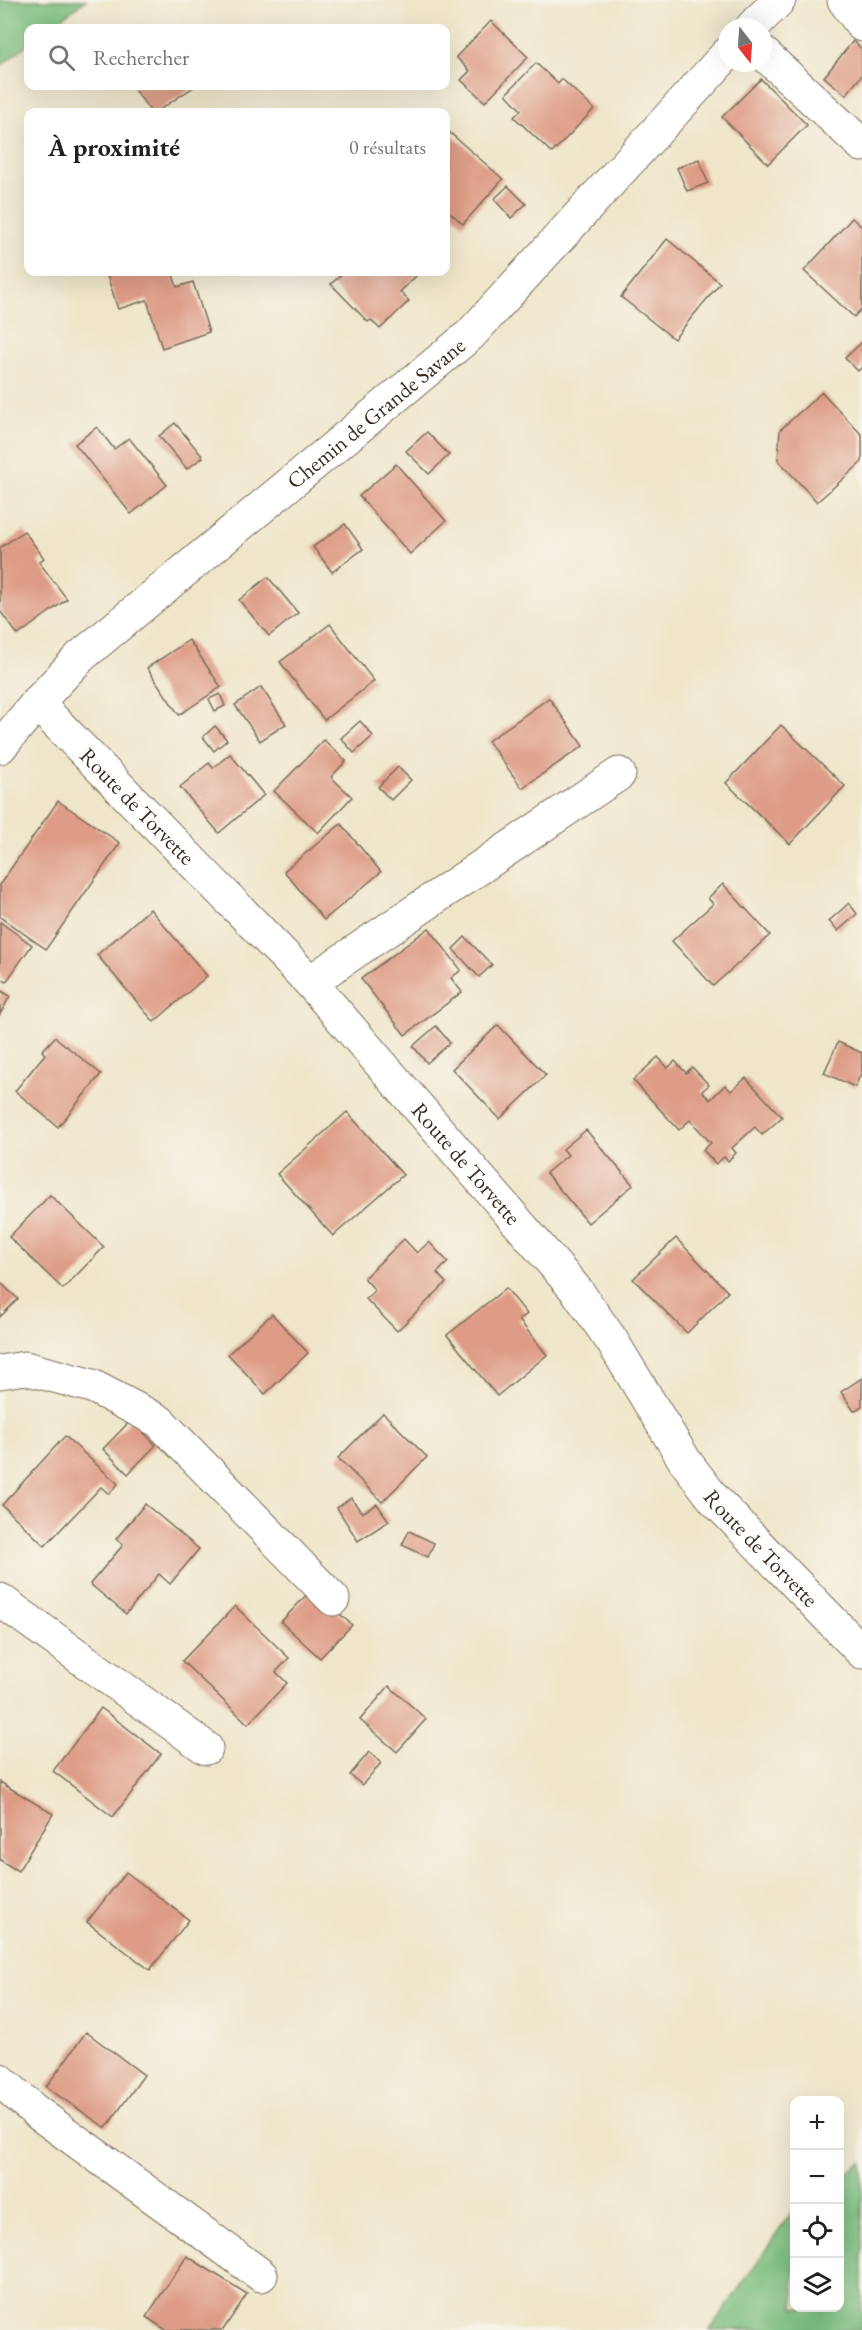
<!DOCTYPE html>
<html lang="fr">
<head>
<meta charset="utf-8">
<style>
	:root { --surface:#fff; --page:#f2f2f2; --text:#202124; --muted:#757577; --line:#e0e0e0 }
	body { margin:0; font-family:"EB Garamond",serif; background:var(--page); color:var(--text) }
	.controls { position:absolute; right:18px; bottom:18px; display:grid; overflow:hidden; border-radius:12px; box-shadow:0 6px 24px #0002 }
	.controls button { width:54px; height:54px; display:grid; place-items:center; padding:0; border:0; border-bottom:2px solid var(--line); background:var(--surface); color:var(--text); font:30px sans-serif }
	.compass { position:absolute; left:718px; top:18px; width:54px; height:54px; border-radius:50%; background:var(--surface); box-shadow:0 6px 24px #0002; rotate:163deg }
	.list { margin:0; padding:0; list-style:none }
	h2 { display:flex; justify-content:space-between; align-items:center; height:78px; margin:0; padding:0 24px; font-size:26px }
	h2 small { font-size:20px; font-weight:400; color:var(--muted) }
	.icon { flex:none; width:33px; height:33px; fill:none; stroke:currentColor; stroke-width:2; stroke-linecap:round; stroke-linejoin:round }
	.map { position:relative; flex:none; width:862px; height:2330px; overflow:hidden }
	.search { position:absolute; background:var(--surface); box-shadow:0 6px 24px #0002; left:24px; top:24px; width:426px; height:66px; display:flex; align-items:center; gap:15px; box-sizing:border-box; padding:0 21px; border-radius:12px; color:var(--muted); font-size:22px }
	.panel { position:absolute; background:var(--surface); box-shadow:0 6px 24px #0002; left:24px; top:108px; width:426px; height:168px; border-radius:12px }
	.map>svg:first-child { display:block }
	.forest { fill:#7cbe80; stroke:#5c744f; stroke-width:1.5 }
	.building { fill:#de9c86 }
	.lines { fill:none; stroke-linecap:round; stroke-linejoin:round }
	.minor-casing { stroke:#7a6c5a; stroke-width:35 }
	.minor { stroke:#fff; stroke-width:33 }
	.labels { text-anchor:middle; stroke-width:4.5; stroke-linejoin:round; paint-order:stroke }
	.street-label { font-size:22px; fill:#3b2a1e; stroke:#f7f3e8 }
</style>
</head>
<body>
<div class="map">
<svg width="862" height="2330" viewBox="0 0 862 2330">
	<rect width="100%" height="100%" fill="#f7f3e8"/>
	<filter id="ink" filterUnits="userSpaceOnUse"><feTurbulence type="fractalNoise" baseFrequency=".0167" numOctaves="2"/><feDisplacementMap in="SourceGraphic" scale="12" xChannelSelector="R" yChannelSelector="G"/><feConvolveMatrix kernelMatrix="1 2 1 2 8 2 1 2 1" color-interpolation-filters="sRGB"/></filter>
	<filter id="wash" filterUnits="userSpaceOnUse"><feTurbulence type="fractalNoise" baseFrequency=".008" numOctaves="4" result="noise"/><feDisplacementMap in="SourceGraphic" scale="24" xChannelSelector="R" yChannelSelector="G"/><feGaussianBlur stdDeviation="1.35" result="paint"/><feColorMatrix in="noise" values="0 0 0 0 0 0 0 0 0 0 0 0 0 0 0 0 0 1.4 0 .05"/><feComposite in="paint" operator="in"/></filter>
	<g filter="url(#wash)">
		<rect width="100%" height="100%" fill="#efe6ca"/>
		<g class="forest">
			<path d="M 0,0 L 86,0 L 49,28 L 28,28 L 28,44 L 0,66 Z"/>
			<path d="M 862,2162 L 862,2330 L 710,2330 L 794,2209 L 794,2308 L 840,2308 L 840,2178 Z"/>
		</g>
		<g id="blocks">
			<g class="building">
				<path d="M 491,21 L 528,57 L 485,102 L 461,80 L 470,71 L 456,57 Z"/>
				<path d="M 853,41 L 862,49 L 862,75 L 846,95 L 824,77 Z"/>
				<path d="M 536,63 L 558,84 L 562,79 L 594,109 L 552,153 L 514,117 L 521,110 L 506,94 Z"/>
				<path d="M 761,79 L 807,125 L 768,164 L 722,117 Z"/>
				<path d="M 132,86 L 195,86 L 156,112 L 151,112 Z"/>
				<path d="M 449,132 L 503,179 L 463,224 L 446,209 L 446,136 Z"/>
				<path d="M 699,159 L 708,183 L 687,191 L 677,168 Z"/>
				<path d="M 508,186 L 526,204 L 511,218 L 494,199 Z"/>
				<path d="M 852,218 L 862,227 L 862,308 L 854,317 L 804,271 Z"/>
				<path d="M 667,239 L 720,283 L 674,339 L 621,297 Z"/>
				<path d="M 106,272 L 172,272 L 177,287 L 193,282 L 209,332 L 162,348 L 147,300 L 118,309 Z"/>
				<path d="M 344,272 L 420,272 L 400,292 L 409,301 L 380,329 L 371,320 L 368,322 L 331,284 Z"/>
				<path d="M 862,342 L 862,367 L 858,371 L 845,358 Z"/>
				<path d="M 822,392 L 862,435 L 862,462 L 817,502 L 778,460 L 780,430 Z"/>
				<path d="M 175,423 L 203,457 L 187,469 L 159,436 Z"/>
				<path d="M 97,427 L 114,449 L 129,438 L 167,485 L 131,514 L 75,444 Z"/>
				<path d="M 427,432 L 449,455 L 429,474 L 406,451 Z"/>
				<path d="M 396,464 L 446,521 L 410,554 L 359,496 Z"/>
				<path d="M 345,524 L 363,549 L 332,572 L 313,547 Z"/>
				<path d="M 24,531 L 44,558 L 39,562 L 67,599 L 18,635 L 0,611 L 0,548 Z"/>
				<path d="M 268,577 L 298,613 L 269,636 L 239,600 Z"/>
				<path d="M 330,624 L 374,681 L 324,720 L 280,662 Z"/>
				<path d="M 189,640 L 221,687 L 179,715 L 147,668 Z"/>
				<path d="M 261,687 L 286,724 L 260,741 L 235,705 Z"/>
				<path d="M 220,694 L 225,706 L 215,711 L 209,699 Z"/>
				<path d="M 549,698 L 583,746 L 522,788 L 488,741 Z"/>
				<path d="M 360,721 L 373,736 L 354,753 L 341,738 Z"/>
				<path d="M 781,725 L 845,786 L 790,844 L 726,783 Z"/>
				<path d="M 215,726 L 227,740 L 214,751 L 203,737 Z"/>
				<path d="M 324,740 L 346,761 L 331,777 L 352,797 L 318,833 L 274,791 Z"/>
				<path d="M 230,754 L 264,795 L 219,833 L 180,787 L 209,763 L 213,768 Z"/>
				<path d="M 398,767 L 411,780 L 391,800 L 378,787 Z"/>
				<path d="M 58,801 L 120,843 L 46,949 L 0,917 L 0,884 Z"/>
				<path d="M 341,824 L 381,872 L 324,920 L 284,871 Z"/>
				<path d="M 723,884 L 770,935 L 713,986 L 672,941 L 713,904 L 708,898 Z"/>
				<path d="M 849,903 L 857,914 L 838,931 L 829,921 Z"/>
				<path d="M 150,909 L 207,976 L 154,1022 L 97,955 Z"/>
				<path d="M 0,922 L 32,945 L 6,982 L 0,977 Z"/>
				<path d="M 429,928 L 461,970 L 451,978 L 462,992 L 405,1035 L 361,979 Z"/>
				<path d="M 465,937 L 492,965 L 479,977 L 453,949 Z"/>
				<path d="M 0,990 L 10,996 L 0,1014 Z"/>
				<path d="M 498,1025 L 546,1075 L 500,1119 L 452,1069 Z"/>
				<path d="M 436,1026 L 450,1043 L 427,1063 L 413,1046 Z"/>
				<path d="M 55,1037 L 101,1074 L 58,1127 L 15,1091 L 45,1054 L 42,1051 Z"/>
				<path d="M 838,1042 L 862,1053 L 862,1071 L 855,1087 L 824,1073 Z"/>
				<path d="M 658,1057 L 668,1068 L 675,1061 L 686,1073 L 692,1067 L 709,1085 L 702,1091 L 710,1100 L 725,1085 L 731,1091 L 746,1078 L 782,1117 L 762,1135 L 755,1127 L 732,1148 L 736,1153 L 728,1161 L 724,1157 L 716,1164 L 703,1150 L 711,1143 L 690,1120 L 679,1130 L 633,1080 Z"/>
				<path d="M 347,1112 L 403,1175 L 333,1236 L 277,1174 Z"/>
				<path d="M 586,1130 L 633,1185 L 588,1223 L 546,1173 L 568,1155 L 563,1149 Z"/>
				<path d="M 50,1195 L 104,1247 L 63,1289 L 9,1237 Z"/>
				<path d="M 676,1238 L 728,1292 L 687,1333 L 633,1279 Z"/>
				<path d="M 404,1239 L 417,1253 L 429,1242 L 448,1262 L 437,1273 L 446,1283 L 397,1331 L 366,1299 L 375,1290 L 364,1278 Z"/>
				<path d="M 0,1282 L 18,1299 L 0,1317 Z"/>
				<path d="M 506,1288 L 527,1314 L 519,1320 L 547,1355 L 497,1396 L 447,1335 Z"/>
				<path d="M 272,1314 L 308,1353 L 265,1394 L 228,1354 Z"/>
				<path d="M 862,1378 L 862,1406 L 854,1411 L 841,1392 Z"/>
				<path d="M 383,1413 L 427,1457 L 382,1502 L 338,1458 Z"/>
				<path d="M 131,1420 L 156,1445 L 128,1474 L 103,1449 Z"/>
				<path d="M 65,1436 L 118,1484 L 109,1494 L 101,1487 L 45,1546 L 2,1505 Z"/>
				<path d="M 351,1498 L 362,1513 L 377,1504 L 389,1521 L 358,1541 L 337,1508 Z"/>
				<path d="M 145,1504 L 199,1549 L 170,1584 L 159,1574 L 126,1614 L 90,1584 L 123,1545 L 116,1539 Z"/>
				<path d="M 409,1531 L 434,1543 L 428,1557 L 402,1545 Z"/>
				<path d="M 312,1589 L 352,1625 L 320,1658 L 281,1622 Z"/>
				<path d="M 235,1606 L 289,1658 L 276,1672 L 287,1683 L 248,1724 L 182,1661 Z"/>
				<path d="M 389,1686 L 426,1719 L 397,1752 L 360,1720 Z"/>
				<path d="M 101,1708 L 161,1754 L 113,1817 L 53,1771 Z"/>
				<path d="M 369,1752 L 381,1763 L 362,1785 L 350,1775 Z"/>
				<path d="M 0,1782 L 53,1814 L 18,1871 L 0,1860 Z"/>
				<path d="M 126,1872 L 189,1920 L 150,1970 L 87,1922 Z"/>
				<path d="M 86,2032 L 144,2075 L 106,2128 L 46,2087 Z"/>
				<path d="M 187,2256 L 247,2294 L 223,2330 L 166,2330 L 146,2317 Z"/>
			</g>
		</g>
	</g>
	<g filter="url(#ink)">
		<use href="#blocks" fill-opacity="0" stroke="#7a6c5a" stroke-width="1.5"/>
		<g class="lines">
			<defs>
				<g id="minor">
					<path d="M 844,0 L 862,25"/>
					<path d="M 752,27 L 779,0"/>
					<path d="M 763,53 L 862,145"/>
					<path id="s1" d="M 37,703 L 310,982 L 577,1291 L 612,1341 L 685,1461 L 714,1499 L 862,1652"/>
					<path id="s2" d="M 0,747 L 37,703 L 80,657 L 470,335 L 727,54"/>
					<path d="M 310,982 L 619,774"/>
					<path d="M 0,1372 L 25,1368 L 92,1386 L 159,1421 L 333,1599"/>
					<path d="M 0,1600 L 206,1748"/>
					<path d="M 0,2080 L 35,2111 L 261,2275"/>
				</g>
			</defs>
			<use href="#minor" class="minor-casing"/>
			<use href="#minor" class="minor"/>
		</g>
	</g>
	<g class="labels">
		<g class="street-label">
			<text dy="8" stroke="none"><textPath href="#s2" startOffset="504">Chemin de Grande Savane</textPath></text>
			<text dy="8" stroke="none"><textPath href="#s1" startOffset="144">Route de Torvette</textPath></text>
			<text dy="8" stroke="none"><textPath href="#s1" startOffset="630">Route de Torvette</textPath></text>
			<text dy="8" stroke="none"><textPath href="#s1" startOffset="1116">Route de Torvette</textPath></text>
		</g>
	</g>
</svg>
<div class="controls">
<button>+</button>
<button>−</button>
<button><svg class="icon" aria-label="locate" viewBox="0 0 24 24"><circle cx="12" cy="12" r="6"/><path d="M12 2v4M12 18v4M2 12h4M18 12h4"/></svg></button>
<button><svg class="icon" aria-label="layers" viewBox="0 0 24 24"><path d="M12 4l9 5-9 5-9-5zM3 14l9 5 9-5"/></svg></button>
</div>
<svg class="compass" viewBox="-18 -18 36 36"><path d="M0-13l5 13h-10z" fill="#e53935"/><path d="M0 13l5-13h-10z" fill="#757577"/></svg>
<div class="search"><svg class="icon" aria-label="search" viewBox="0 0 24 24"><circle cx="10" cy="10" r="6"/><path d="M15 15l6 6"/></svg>Rechercher</div>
<section class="panel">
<h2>À proximité<small>0 résultats</small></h2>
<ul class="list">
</ul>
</section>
</div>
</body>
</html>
